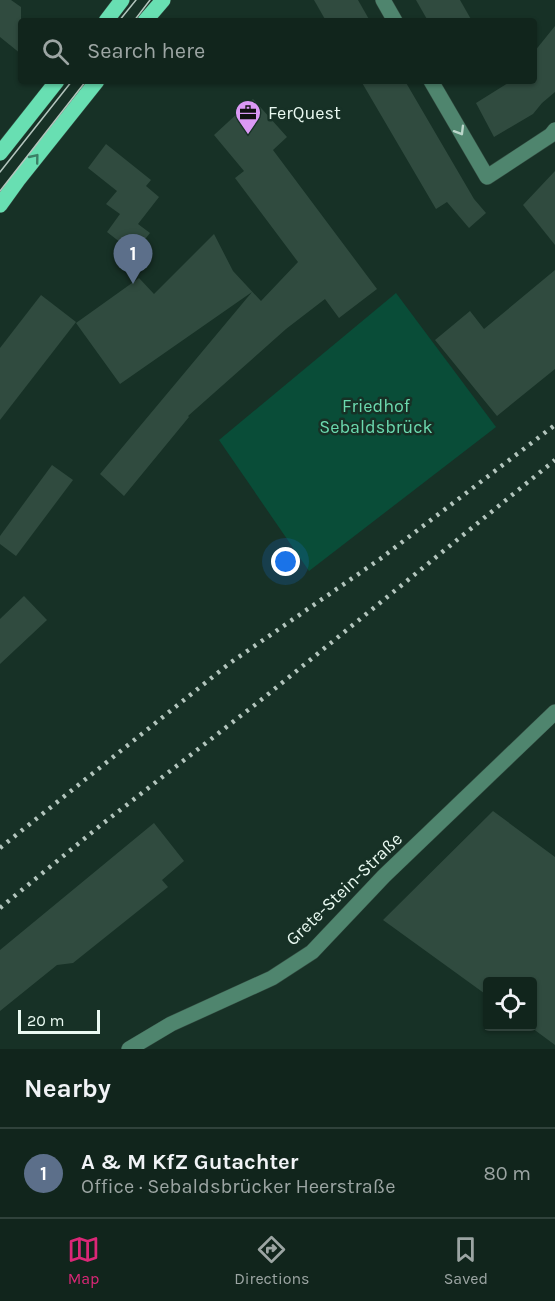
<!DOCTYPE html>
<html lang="en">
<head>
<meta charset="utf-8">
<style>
	:root { --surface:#11251c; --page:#1a2d25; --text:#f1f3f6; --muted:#9ca5a3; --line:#30423b; --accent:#db2777 }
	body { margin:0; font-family:Karla,sans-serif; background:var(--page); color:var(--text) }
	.controls { position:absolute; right:18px; bottom:18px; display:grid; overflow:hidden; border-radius:6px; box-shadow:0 2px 4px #0004 }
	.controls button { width:54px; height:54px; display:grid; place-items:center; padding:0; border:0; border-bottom:2px solid var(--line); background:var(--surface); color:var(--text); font:30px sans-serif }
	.scale { position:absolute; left:18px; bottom:15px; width:82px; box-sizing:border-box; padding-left:6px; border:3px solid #e9f9f1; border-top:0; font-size:16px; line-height:21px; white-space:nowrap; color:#e9f9f1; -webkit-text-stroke:4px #173126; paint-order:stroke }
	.you { position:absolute; left:286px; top:562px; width:21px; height:21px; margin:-15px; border:4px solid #fff; border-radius:50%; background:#1a73e8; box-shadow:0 0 0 9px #1a73e833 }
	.badge { display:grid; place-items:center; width:39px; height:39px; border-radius:50%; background:var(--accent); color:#fff; font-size:20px; font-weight:700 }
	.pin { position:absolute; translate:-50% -50px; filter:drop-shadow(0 2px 3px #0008) }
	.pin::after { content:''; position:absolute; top:32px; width:21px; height:18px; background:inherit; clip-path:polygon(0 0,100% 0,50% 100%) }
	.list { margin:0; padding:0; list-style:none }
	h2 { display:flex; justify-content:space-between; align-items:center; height:78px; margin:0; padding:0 24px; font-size:26px }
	h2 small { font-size:20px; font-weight:400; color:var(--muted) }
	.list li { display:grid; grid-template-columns:39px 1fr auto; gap:18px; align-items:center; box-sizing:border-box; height:90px; padding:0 24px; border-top:2px solid var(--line) }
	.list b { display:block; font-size:22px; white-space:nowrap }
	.list p { margin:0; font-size:20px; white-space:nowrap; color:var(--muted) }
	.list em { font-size:20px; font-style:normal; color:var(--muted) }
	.icon { flex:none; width:33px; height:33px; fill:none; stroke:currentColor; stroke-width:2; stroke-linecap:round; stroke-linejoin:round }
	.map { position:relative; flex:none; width:555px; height:1049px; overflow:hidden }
	.search { position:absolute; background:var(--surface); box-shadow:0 2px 4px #0004; left:18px; right:18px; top:18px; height:66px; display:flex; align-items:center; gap:15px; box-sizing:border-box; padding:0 21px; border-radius:6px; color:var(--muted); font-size:22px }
	.sheet { height:168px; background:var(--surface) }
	nav { display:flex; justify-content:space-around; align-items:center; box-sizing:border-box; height:84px; border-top:2px solid var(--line); background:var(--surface); font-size:16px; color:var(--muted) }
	nav a { display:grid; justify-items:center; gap:3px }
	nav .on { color:var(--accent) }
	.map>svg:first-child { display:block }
	.green { fill:#094d38 }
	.building { fill:#304b3f }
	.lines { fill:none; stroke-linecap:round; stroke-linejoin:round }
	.minor-casing { stroke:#344d42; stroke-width:16 }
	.major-casing { stroke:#344d42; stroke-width:16 }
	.minor { stroke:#4f856e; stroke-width:15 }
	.major { stroke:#68dfb2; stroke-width:15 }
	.tram { stroke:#b3c5bd; stroke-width:1.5 }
	.rail { stroke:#b3c5bd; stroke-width:4.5; stroke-dasharray:3 6; stroke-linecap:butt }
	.oneway { stroke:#bbd6ca }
	.oneway2 { stroke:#3b7f65 }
	.labels { text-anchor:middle; stroke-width:5; stroke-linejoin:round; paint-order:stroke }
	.poi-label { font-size:18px; fill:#e9f9f1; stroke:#173126; text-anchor:start }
	.park-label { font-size:18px; fill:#6cdaaf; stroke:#173126 }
	.street-label { font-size:18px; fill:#e9f9f1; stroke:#173126 }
</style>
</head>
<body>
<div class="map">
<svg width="555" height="1049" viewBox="0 0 555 1049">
	<rect width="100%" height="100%" fill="#173126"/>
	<path class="green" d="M 396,293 L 496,427 L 309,571 L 219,440 Z"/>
	<g class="building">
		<path d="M 0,0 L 11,0 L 21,7 L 21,54 L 0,37 Z"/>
		<path d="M 314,0 L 358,0 L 370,21 L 326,21 Z"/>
		<path d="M 416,0 L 460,0 L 472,21 L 428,21 Z"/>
		<path d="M 555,26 L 555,92 L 542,103 L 533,114 L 494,137 L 476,103 L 511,81 L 534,81 L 534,52 Z"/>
		<path d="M 361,81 L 405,81 L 474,199 L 486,213 L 469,228 L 447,202 L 436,209 Z"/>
		<path d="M 253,99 L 287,137 L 273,150 L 377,289 L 339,318 L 325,299 L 286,329 L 188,416 L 189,417 L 124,496 L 100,474 L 252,292 L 120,384 L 76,323 L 139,278 L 154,294 L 214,234 L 233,271 L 261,301 L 298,262 L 235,178 L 244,171 L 214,135 Z"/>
		<path d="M 106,144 L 151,180 L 146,186 L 159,197 L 138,224 L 150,233 L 134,253 L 107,232 L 120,214 L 106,204 L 117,191 L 88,168 Z"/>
		<path d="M 555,171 L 555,245 L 523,205 Z"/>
		<path d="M 555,270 L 555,369 L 497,416 L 435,340 L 470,311 L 484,329 Z"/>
		<path d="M 41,295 L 76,322 L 0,420 L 0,348 Z"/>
		<path d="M 52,465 L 73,480 L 16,556 L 0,544 L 0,536 Z"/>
		<path d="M 24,596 L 47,620 L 0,664 L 0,619 Z"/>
		<path d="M 493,811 L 555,857 L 555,1045 L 532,1028 L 532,981 L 488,981 L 488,996 L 383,920 Z"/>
		<path d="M 154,823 L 184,861 L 162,880 L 168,887 L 73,963 L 57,965 L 0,1011 L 0,950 Z"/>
	</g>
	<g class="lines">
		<defs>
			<g id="minor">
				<path d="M 383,0 L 395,21"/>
				<path d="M 431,81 L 487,177 L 551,135 L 555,130"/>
				<path d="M 129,1049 L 171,1024 L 272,978 L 312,952 L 384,876 L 555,712"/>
			</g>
			<g id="major">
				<path d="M 106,21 L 122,0"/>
				<path d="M 145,21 L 163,0"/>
				<path d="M 0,153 L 57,81"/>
				<path d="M 0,205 L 18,180 L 97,81"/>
			</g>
		</defs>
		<use href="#minor" class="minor-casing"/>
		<use href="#major" class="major-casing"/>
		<use href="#minor" class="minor"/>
		<use href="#major" class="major"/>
		<g class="tram">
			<path d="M 119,21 L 136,0"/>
			<path d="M 134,21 L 150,0"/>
			<path d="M 0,172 L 72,81"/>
			<path d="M 0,191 L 86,81"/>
		</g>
		<g class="rail">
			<path d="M 0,848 L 230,663 L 380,559 L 555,425"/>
			<path d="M 0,908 L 101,825 L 261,700 L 555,460"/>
		</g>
	</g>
	<defs><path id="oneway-chevron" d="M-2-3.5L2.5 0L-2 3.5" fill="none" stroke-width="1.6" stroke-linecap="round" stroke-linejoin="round" transform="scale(1.5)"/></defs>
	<use class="oneway" href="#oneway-chevron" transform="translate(460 131) rotate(59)"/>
	<use class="oneway2" href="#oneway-chevron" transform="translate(35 158) rotate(-51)"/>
	<defs>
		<symbol id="office-pin" viewBox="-11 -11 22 30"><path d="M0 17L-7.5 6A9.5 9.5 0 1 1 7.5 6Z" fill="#db99f5" stroke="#173126"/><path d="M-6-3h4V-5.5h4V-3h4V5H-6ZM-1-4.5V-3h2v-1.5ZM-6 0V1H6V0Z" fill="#111"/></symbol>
	</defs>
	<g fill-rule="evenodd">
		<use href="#office-pin" x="233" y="98" width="30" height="40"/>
	</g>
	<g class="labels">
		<g class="poi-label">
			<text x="268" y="119">FerQuest</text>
		</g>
		<g class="park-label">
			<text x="376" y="412">Friedhof<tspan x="376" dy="21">Sebaldsbrück</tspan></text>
		</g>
		<g class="street-label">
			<text transform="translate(344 889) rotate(-44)" y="6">Grete-Stein-Straße</text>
		</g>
	</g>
</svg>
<div class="controls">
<button><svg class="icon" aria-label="locate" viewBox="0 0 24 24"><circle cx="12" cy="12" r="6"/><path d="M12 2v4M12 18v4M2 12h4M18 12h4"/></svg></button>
</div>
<div class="scale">20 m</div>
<div class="you"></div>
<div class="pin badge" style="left:133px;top:284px;background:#5c6f8a">1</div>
<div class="search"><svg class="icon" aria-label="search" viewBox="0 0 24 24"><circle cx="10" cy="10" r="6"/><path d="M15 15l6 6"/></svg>Search here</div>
</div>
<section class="sheet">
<h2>Nearby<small></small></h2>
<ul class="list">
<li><span class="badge" style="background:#5c6f8a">1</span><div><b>A &amp; M KfZ Gutachter</b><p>Office · Sebaldsbrücker Heerstraße</p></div><em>80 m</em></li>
</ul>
</section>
<nav>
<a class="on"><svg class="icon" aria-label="map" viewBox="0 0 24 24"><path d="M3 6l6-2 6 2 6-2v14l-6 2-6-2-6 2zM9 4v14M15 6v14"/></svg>Map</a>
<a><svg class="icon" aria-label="directions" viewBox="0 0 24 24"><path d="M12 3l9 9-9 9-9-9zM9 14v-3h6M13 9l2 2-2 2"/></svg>Directions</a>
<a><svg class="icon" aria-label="saved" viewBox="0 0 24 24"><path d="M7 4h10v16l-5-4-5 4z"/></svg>Saved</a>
</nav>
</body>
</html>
